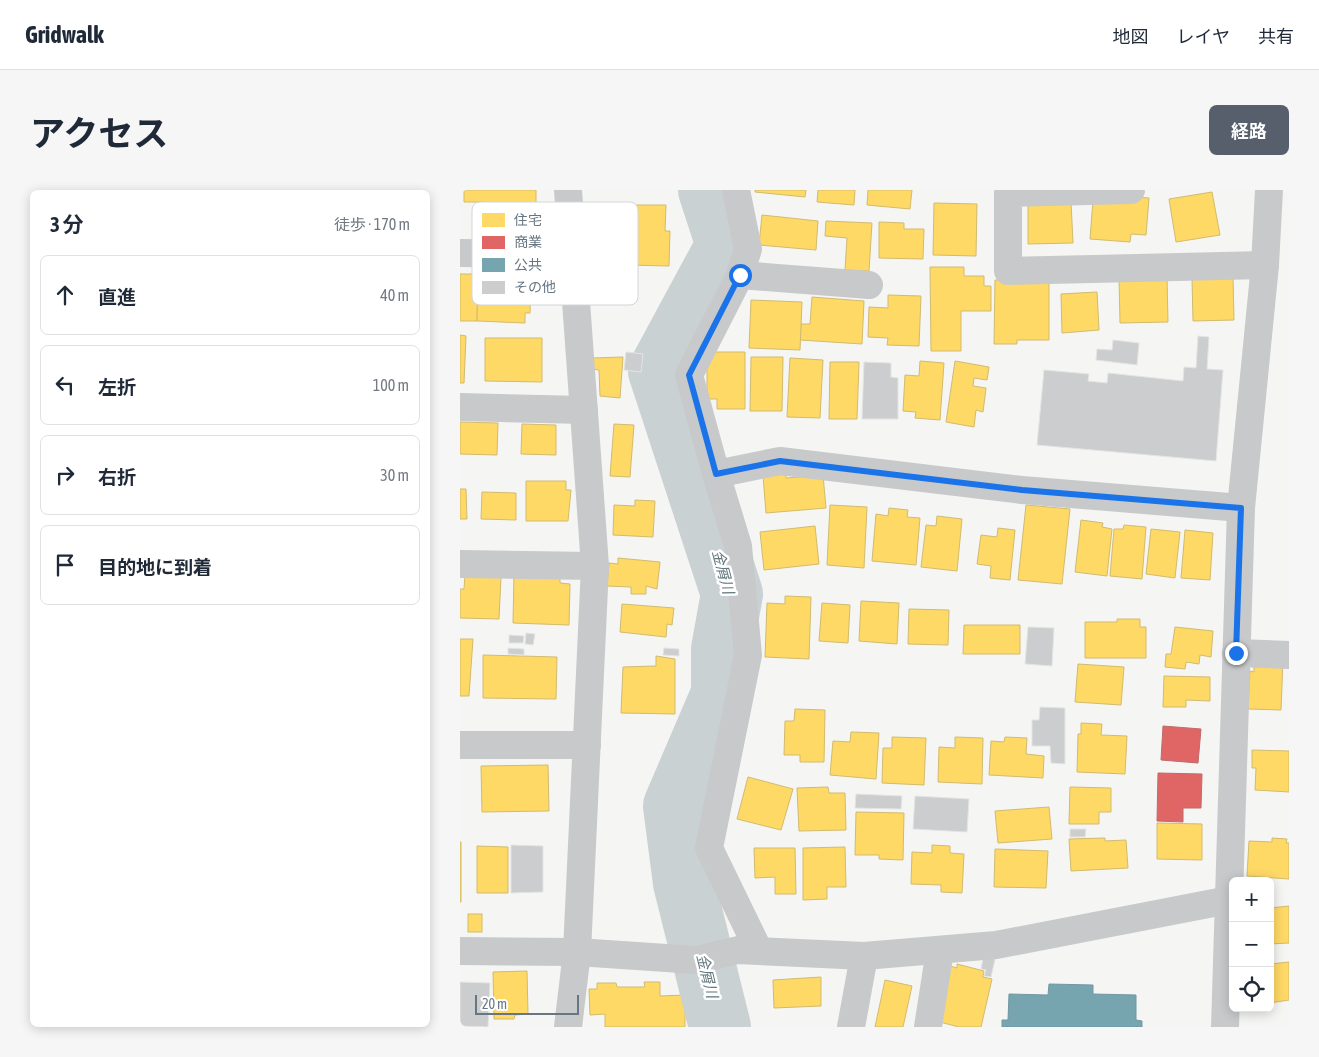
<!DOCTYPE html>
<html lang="ja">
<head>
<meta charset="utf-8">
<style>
	:root { --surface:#fff; --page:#f6f6f7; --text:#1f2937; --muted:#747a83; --line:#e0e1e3; --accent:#565f6b }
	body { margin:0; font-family:"Asap Condensed","Noto Sans JP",sans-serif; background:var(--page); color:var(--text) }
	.controls { position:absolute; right:15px; bottom:15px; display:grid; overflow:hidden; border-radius:8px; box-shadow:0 2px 12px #0003 }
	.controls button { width:45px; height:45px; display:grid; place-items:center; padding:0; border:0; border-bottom:1px solid var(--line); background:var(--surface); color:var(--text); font:25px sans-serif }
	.scale { position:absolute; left:15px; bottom:12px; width:104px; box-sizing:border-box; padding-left:5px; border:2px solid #677682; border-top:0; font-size:14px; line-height:18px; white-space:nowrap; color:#677682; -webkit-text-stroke:4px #fff; paint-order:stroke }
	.stop { position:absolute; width:15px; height:15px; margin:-11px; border:4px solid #1a73e8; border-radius:50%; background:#fff }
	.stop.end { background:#1a73e8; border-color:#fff; box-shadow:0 1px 5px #0008 }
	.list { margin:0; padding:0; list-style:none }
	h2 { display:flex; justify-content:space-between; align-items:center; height:65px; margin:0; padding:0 20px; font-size:21px }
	h2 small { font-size:16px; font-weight:400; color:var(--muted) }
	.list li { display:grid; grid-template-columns:32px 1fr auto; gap:15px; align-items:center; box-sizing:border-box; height:80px; margin:0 10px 10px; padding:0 10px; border:1px solid var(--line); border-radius:8px }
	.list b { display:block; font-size:19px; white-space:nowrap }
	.list em { font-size:16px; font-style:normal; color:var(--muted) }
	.icon { flex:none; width:28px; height:28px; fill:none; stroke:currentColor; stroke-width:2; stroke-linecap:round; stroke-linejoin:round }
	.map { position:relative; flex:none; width:829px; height:837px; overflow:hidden; border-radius:8px }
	header { display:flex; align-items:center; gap:30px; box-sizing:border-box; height:70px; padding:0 25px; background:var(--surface); border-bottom:1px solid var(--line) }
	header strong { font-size:24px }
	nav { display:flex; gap:28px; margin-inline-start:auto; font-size:18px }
	.intro { display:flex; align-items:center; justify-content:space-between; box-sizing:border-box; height:120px; padding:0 30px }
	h1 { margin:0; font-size:35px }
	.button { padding:12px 22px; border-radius:8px; background:var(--accent); color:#fff; font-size:18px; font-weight:700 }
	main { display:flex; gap:30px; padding:0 30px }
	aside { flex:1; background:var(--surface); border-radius:8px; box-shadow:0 2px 12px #0003 }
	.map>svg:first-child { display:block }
	.homes { fill:#ffd966; stroke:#d1bb6e }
	.shops { fill:#e06666; stroke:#bc6b6e }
	.public { fill:#76a5af; stroke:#7297a2 }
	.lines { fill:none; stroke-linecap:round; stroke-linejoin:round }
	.river { stroke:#cad1d3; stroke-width:62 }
	.building { fill:#cbcdce; stroke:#e4e4e4 }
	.minor { stroke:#c8c9ca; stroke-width:28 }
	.route { stroke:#1a73e8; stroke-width:6 }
	.labels { text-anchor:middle; stroke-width:5; stroke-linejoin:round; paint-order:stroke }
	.water-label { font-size:15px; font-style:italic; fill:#63777e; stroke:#fff }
	.key { fill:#fff; stroke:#d1d6da; stroke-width:1 }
	.key-label { font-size:14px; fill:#677682 }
</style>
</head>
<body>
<header>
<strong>Gridwalk</strong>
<nav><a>地図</a><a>レイヤ</a><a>共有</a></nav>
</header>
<div class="intro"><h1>アクセス</h1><a class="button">経路</a></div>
<main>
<aside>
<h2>3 分<small>徒歩 · 170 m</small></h2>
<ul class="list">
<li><svg class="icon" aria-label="ahead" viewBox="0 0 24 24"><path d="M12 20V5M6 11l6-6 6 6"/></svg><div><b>直進</b></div><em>40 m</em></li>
<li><svg class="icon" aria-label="left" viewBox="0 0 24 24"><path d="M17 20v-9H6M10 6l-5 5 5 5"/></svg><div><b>左折</b></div><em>100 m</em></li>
<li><svg class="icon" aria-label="right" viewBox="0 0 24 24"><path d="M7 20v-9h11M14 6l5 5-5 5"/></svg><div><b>右折</b></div><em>30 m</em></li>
<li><svg class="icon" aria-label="arrive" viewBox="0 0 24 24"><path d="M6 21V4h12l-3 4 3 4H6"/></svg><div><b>目的地に到着</b></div></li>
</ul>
</aside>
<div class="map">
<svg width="829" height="837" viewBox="0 0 829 837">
	<rect width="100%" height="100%" fill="#f5f5f4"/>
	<g class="homes">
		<path d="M 4,0 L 76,0 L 76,13 L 67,13 L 66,19 L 24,18 L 24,12 L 4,12 Z"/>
		<path d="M 295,0 L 346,0 L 345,7 L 295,2 Z"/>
		<path d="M 358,0 L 395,0 L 394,15 L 357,12 Z"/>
		<path d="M 408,0 L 452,0 L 450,19 L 407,15 Z"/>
		<path d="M 752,2 L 760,45 L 716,52 L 709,9 Z"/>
		<path d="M 645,5 L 689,8 L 686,45 L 671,44 L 670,52 L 630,49 L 633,10 Z"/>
		<path d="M 611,12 L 613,53 L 568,54 L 568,13 Z"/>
		<path d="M 474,13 L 517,14 L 516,66 L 473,65 Z"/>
		<path d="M 174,15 L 206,15 L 205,41 L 210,41 L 209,76 L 126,74 L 127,18 L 174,19 Z"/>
		<path d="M 302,25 L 358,31 L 356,60 L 299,55 Z"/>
		<path d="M 366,31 L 412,33 L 409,81 L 385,80 L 387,48 L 365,46 Z"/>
		<path d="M 419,32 L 444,33 L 444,39 L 464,39 L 463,69 L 419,68 Z"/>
		<path d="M 470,77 L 504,77 L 504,86 L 524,86 L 524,96 L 531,96 L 531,121 L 501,121 L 501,161 L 471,161 Z"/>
		<path d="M 0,84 L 18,84 L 17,131 L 0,131 Z"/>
		<path d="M 18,84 L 71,85 L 70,123 L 65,123 L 65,133 L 17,131 Z"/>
		<path d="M 589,85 L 589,150 L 557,150 L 557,154 L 534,154 L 535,90 L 562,90 Z"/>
		<path d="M 707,86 L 708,132 L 660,133 L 659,87 Z"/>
		<path d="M 773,87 L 774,130 L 733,131 L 732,88 Z"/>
		<path d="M 637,102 L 639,140 L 602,143 L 601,104 Z"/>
		<path d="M 428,105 L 461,106 L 459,156 L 427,155 L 428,148 L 408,147 L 409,117 L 428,118 Z"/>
		<path d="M 352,107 L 404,111 L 402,154 L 340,150 L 341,134 L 350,134 Z"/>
		<path d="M 291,110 L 342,112 L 340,160 L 289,158 Z"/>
		<path d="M 0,145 L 6,146 L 4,193 L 0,193 Z"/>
		<path d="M 25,148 L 82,148 L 82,192 L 25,191 Z"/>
		<path d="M 250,162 L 285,162 L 285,219 L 257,219 L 257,209 L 247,209 L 247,170 Z"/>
		<path d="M 163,167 L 160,208 L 140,206 L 139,180 L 132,179 L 133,168 Z"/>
		<path d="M 291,167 L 323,167 L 322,221 L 290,221 Z"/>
		<path d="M 330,168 L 363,170 L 360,228 L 327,227 Z"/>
		<path d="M 460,171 L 484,173 L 480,230 L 455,228 L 456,222 L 443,221 L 445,185 L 459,186 Z"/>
		<path d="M 495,171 L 529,177 L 527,190 L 514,188 L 513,196 L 526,198 L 523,222 L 516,220 L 514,237 L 486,232 Z"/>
		<path d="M 370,172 L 399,172 L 397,229 L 369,229 Z"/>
		<path d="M 0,232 L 38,233 L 37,265 L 0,264 Z"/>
		<path d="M 62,234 L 96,235 L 96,265 L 61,264 Z"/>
		<path d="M 154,234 L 174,235 L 170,287 L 150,286 Z"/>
		<path d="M 326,284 L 326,288 L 363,285 L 366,318 L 306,323 L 303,286 Z"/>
		<path d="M 66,291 L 106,291 L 106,300 L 111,300 L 108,331 L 66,331 Z"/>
		<path d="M 0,299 L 6,299 L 7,329 L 0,329 Z"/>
		<path d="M 22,302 L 56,303 L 56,330 L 21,329 Z"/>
		<path d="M 175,310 L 195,311 L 193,347 L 153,345 L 154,315 L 175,316 Z"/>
		<path d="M 370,315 L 407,317 L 404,378 L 367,375 Z"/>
		<path d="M 566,315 L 610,319 L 602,394 L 558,390 Z"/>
		<path d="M 429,318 L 448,320 L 447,327 L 460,328 L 456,375 L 412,371 L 416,324 L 428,326 Z"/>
		<path d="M 477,326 L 502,329 L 497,381 L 461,377 L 466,335 L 476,336 Z"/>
		<path d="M 621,330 L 643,333 L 642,337 L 652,339 L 647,386 L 615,382 Z"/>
		<path d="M 664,335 L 686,337 L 682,389 L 650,386 L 654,339 L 663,339 Z"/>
		<path d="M 355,336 L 359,374 L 304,380 L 300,342 Z"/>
		<path d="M 538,338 L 555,340 L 550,390 L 530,388 L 531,376 L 517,374 L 521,345 L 537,347 Z"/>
		<path d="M 691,339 L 720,342 L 715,388 L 686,384 Z"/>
		<path d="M 725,340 L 753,343 L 750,390 L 721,388 Z"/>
		<path d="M 158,368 L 200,372 L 197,399 L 186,396 L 186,404 L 171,404 L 171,397 L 147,396 L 149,373 L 158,374 Z"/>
		<path d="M 54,384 L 100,386 L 100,393 L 110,394 L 109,435 L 53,433 Z"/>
		<path d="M 5,385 L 41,387 L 39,429 L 0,428 L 0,399 L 4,399 Z"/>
		<path d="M 325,406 L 351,407 L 349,469 L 305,467 L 307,413 L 325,414 Z"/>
		<path d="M 401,411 L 439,413 L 437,454 L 399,451 Z"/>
		<path d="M 362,413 L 390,415 L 388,453 L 359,451 Z"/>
		<path d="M 162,414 L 214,418 L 212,435 L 207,434 L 206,447 L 160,442 Z"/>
		<path d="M 449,419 L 489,420 L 488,455 L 448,454 Z"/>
		<path d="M 657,429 L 680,429 L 680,437 L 686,437 L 686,468 L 625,468 L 625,432 L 657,432 Z"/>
		<path d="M 504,435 L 560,435 L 560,464 L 503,464 Z"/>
		<path d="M 715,437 L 753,441 L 751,467 L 740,465 L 739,474 L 726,472 L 725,479 L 705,477 L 706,464 L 711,464 Z"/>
		<path d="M 0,449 L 13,449 L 9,506 L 0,506 Z"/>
		<path d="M 23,465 L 97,467 L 96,509 L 23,508 Z"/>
		<path d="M 196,466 L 215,469 L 215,524 L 161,523 L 163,477 L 196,476 Z"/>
		<path d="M 794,468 L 823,469 L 821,520 L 788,519 L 790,481 L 794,482 Z"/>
		<path d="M 618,474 L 664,477 L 661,515 L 615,512 Z"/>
		<path d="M 704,486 L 750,487 L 750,511 L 726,510 L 726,517 L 703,517 Z"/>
		<path d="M 335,519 L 365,520 L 364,572 L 340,572 L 340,565 L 324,565 L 325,531 L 334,531 Z"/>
		<path d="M 621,533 L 642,534 L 641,545 L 667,546 L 665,584 L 617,582 L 618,544 L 621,544 Z"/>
		<path d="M 391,542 L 419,543 L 416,589 L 370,585 L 373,551 L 390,552 Z"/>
		<path d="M 432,547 L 466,548 L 464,595 L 422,593 L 423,558 L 432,558 Z"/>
		<path d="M 495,547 L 523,548 L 522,594 L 478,592 L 479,557 L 495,558 Z"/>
		<path d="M 545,547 L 567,548 L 566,564 L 584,566 L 583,588 L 529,585 L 531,551 L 544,552 Z"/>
		<path d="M 792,560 L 829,561 L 829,602 L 795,600 L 796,578 L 792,578 Z"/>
		<path d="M 88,575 L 89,621 L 22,622 L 21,576 Z"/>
		<path d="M 288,587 L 333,599 L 321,640 L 277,629 Z"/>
		<path d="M 368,597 L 369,603 L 385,603 L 386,640 L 339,641 L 337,598 Z"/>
		<path d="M 610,597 L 651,598 L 651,622 L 639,622 L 639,634 L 609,634 Z"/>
		<path d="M 589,617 L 592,649 L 538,653 L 535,621 Z"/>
		<path d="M 396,622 L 444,623 L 443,670 L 419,669 L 419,665 L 395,665 Z"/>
		<path d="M 697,633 L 742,634 L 742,670 L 697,669 Z"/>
		<path d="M 645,648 L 645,651 L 666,650 L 668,678 L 611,681 L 609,649 Z"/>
		<path d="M 812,648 L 827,649 L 826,653 L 829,653 L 829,689 L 787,686 L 789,651 L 812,652 Z"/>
		<path d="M 1,652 L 1,712 L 0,712 L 0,652 Z"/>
		<path d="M 472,655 L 490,656 L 490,663 L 504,664 L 502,703 L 481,702 L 481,695 L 451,694 L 452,662 L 472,663 Z"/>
		<path d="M 17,656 L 48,657 L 48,703 L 17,703 Z"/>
		<path d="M 385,657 L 386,697 L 367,697 L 367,709 L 343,710 L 343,658 Z"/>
		<path d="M 294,658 L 335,658 L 336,704 L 315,704 L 315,687 L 295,688 Z"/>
		<path d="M 535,659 L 588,661 L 586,698 L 534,697 Z"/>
		<path d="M 829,716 L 829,753 L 810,754 L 810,718 Z"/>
		<rect x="8" y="724" width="14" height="18"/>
		<path d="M 829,772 L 829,810 L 810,813 L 810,774 Z"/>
		<path d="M 497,774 L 524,781 L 523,787 L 532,789 L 521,837 L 499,837 L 476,831 L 490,776 L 497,778 Z"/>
		<path d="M 67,781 L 68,824 L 55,825 L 54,829 L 34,829 L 33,782 Z"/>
		<path d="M 361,787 L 361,816 L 314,818 L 313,790 Z"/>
		<path d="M 425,790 L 452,796 L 443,837 L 415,837 Z"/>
		<path d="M 184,792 L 200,792 L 200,806 L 225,805 L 225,837 L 145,837 L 145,824 L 130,825 L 129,799 L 137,799 L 137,793 L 156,793 L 157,797 L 185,797 Z"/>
		<path d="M 231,814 L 241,814 L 243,837 L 233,837 Z"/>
	</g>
	<g class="shops">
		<path d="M 703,536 L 741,539 L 738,573 L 701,570 Z"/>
		<path d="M 698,583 L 742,584 L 741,618 L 723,618 L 723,632 L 697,631 Z"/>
	</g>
	<path class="public" d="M 589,794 L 633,795 L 633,804 L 676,805 L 676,830 L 682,831 L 682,837 L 542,837 L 542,830 L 548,830 L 549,804 L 588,805 Z"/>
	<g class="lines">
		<path class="river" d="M 249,0 L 267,55 L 199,181 L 272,404 L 262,459 L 262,504 L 214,616 L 224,693 L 260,837"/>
	</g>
	<g class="building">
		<path d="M 738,146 L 749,147 L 747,179 L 763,180 L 756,271 L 577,255 L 584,180 L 629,184 L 628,191 L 647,193 L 648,183 L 723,191 L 724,177 L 736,178 Z"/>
		<path d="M 653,150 L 679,153 L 677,175 L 636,170 L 637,159 L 652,160 Z"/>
		<path d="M 166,162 L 183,164 L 181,182 L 164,180 Z"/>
		<path d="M 404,172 L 431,173 L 431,187 L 438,188 L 438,229 L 402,229 Z"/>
		<path d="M 568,437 L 594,438 L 592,476 L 565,474 Z"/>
		<path d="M 66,443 L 75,444 L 73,455 L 65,454 Z"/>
		<path d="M 49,445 L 64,446 L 63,453 L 49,453 Z"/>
		<path d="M 48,458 L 64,459 L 64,465 L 48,464 Z"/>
		<path d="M 204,458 L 219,459 L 219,466 L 203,465 Z"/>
		<path d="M 580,517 L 605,518 L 605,574 L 591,573 L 590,556 L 572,556 L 572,530 L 579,530 Z"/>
		<path d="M 396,604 L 442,606 L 441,619 L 395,618 Z"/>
		<path d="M 455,606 L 509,609 L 507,642 L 453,639 Z"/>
		<path d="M 610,639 L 626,639 L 625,647 L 610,647 Z"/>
		<path d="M 51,655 L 83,656 L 83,702 L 51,703 Z"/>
		<path d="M 524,763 L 536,765 L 531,787 L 524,786 L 526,780 L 521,779 Z"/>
		<path d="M 0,792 L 30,793 L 28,837 L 0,836 Z"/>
	</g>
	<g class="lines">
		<g class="minor">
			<path d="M 276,0 L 288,59 L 280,85"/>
			<path d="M 671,0 L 548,3 L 548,81 L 805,75"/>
			<path d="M 0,63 L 113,64"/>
			<path d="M 409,95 L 280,85 L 229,185 L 256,284 L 320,271 L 562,300 L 781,318"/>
			<path d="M 0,217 L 124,220"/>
			<path d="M 256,284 L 278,356 L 288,465 L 249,658 L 299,761"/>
			<path d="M 0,374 L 135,376"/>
			<path d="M 776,463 L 829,465"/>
			<path d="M 0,555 L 127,555"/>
			<path d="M 0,761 L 117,762 L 236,770 L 278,760 L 404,766 L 536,755 L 769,710"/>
			<path d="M 108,837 L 117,762 L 135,376 L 108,0"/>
			<path d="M 391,837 L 404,766"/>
			<path d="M 468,837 L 480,760"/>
			<path d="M 765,837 L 781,318 L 805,75 L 809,0"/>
		</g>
	</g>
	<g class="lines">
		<path class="route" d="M 280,85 L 229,185 L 256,284 L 320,271 L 562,300 L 781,318 L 776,463"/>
	</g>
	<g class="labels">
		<g class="water-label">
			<text transform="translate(263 382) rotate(75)" y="5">金屑川</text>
			<text transform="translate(247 786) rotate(76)" y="5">金屑川</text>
		</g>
	</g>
	<rect x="12" y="12" width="166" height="103" rx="8" class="key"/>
	<rect x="22" y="23" width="23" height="14" fill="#ffd966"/>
	<rect x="22" y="46" width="23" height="13" fill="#e06666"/>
	<rect x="22" y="68" width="23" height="14" fill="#76a5af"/>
	<rect x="22" y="91" width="23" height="13" fill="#cbcdce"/>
	<g class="key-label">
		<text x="54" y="35">住宅</text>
		<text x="54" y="57">商業</text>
		<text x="54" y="80">公共</text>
		<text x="54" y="102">その他</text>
	</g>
</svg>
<div class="controls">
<button>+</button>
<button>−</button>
<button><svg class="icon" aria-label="locate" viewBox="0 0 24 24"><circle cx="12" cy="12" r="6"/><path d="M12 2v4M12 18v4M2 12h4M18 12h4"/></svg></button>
</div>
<div class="scale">20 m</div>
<div class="stop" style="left:280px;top:85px"></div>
<div class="stop end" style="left:776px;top:463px"></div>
</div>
</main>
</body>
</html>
